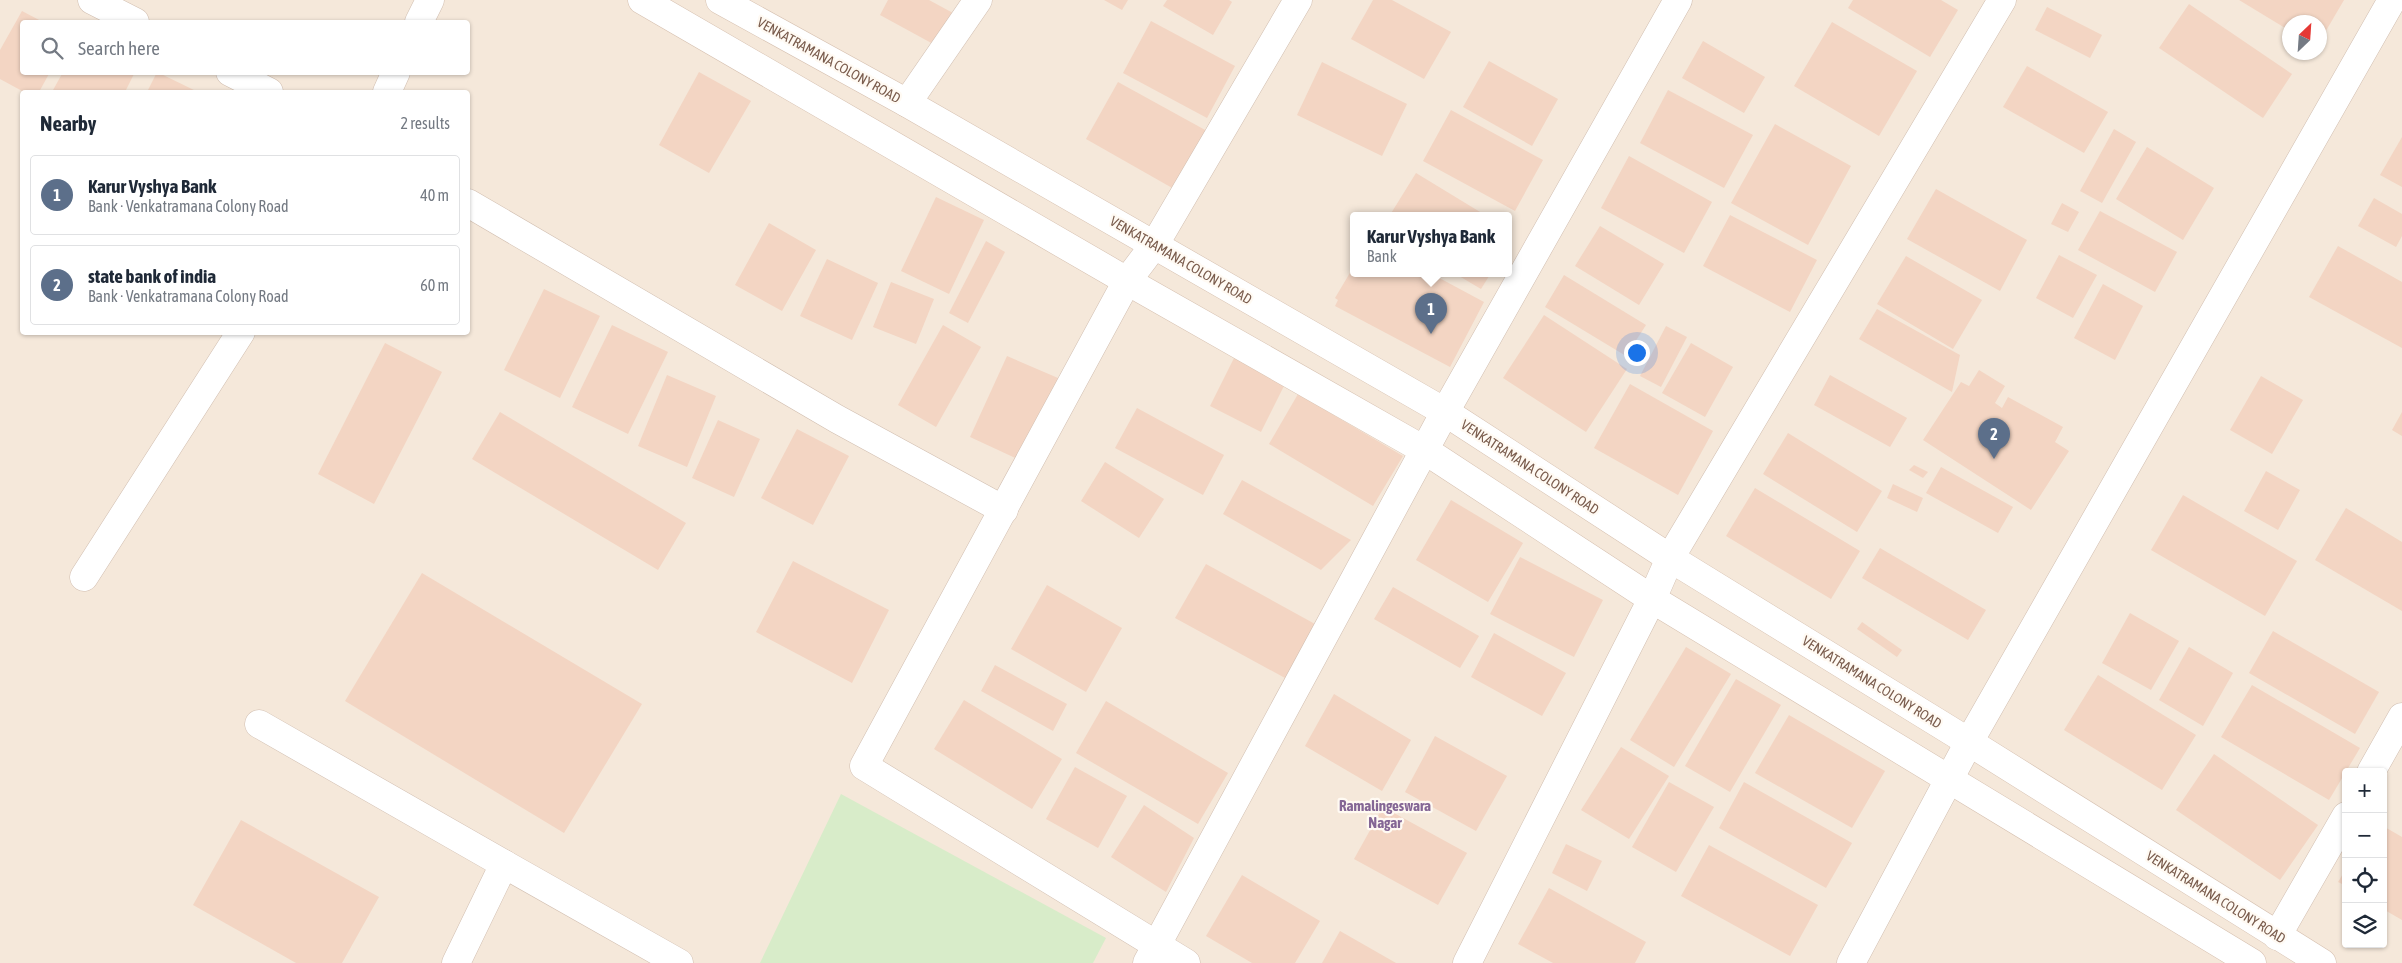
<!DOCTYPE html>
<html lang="en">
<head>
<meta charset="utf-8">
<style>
	:root { --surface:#fff; --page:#f2f2f3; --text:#1f2937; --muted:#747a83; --line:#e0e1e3; --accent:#e76f51 }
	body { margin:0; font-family:"Asap Condensed",sans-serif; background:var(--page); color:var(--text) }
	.controls { position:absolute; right:15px; bottom:15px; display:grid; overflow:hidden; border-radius:5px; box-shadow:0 1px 4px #0004 }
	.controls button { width:45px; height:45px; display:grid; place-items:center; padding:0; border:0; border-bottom:1px solid var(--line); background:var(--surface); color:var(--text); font:25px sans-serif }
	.compass { position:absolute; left:2282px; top:15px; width:45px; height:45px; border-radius:50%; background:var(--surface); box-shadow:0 1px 4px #0004; rotate:25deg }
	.you { position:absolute; left:1636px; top:352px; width:18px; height:18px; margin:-12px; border:4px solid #fff; border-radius:50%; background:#1a73e8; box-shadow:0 0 0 8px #1a73e833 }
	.badge { display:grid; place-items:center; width:32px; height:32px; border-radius:50%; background:var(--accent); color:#fff; font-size:16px; font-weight:700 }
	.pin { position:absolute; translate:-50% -41px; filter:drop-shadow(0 1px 2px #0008) }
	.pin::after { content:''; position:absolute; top:26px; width:18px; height:15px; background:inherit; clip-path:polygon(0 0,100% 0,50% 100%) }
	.popup { position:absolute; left:1350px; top:212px; width:162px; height:65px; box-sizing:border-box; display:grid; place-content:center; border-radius:5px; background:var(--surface); filter:drop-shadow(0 1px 4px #0005); font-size:16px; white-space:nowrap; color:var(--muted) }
	.popup b { font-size:19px; color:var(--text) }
	.popup::after { content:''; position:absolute; left:50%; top:100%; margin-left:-10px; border:10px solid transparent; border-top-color:var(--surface) }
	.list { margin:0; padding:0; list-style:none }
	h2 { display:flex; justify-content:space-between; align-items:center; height:65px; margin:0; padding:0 20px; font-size:21px }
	h2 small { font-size:16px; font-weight:400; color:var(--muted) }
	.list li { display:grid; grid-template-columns:32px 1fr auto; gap:15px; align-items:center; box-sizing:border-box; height:80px; margin:0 10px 10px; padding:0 10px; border:1px solid var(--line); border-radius:5px }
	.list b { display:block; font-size:19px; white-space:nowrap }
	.list p { margin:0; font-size:16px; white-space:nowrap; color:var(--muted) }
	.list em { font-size:16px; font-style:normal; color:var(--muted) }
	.icon { flex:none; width:28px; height:28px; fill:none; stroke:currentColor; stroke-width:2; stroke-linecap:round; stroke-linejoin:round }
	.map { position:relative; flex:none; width:2402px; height:963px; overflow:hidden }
	.search { position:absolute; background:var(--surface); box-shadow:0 1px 4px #0004; left:20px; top:20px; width:450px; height:55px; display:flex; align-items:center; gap:12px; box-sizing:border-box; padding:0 18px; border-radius:5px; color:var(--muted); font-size:19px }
	.panel { position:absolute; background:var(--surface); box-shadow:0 1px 4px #0004; left:20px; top:90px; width:450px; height:245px; border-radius:5px }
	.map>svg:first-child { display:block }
	.residential { fill:#f5e8da; fill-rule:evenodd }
	.green { fill:#d8ecc9 }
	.building { fill:#f3d5c3 }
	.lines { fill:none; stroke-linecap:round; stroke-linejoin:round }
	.street-casing { stroke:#d1beb0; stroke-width:29 }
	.secondary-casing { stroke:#d6c0b0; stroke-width:29 }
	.street { stroke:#fff; stroke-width:28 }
	.secondary { stroke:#fff; stroke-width:28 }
	.labels { text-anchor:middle; stroke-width:4.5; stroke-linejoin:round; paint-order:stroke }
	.street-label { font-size:14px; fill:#7a5c4d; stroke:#fffaf3 }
	.neighbourhood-label { font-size:15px; font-weight:bold; fill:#846695; stroke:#fffaf3 }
</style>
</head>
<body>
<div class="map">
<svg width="2402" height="963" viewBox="0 0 2402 963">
	<rect width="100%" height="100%" fill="#fdf6ec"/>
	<path class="residential" d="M 0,0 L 2402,0 L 2402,963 L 0,963 ZM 22,22 L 468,22 L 468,72 L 22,72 ZM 2290,22 L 2320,22 L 2320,52 L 2290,52 ZM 22,92 L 468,92 L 468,332 L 22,332 ZM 1354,215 L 1508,215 L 1508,273 L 1354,273 ZM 2346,772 L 2383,772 L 2383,944 L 2346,944 Z"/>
	<path class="green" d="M 841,794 L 1106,938 L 1093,963 L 760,963 Z"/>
	<g class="building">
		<path d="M 888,0 L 929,0 L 953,13 L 935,45 L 880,15 Z"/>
		<path d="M 1104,0 L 1128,0 L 1122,10 Z"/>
		<path d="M 1167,0 L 1229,0 L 1232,2 L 1213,35 L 1163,6 Z"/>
		<path d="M 1373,0 L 1392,0 L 1451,32 L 1424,79 L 1351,39 Z"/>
		<path d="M 1853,0 L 1941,0 L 1958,10 L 1930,57 L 1848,8 Z"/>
		<path d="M 2239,0 L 2344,0 L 2320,41 L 2320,22 L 2290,22 L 2290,31 Z"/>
		<path d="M 2189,4 L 2292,74 L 2263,118 L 2159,48 Z"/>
		<path d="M 2047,7 L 2102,35 L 2090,58 L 2035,30 Z"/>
		<path d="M 22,11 L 43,22 L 22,22 L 22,72 L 50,72 L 39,92 L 24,92 L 0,79 L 0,50 Z"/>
		<path d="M 1151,21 L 1235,66 L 1207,118 L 1123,73 Z"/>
		<path d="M 1832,22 L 1917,71 L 1879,136 L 1794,86 Z"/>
		<path d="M 1703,41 L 1765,77 L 1744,113 L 1682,78 Z"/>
		<path d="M 1489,61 L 1558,99 L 1532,146 L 1463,107 Z"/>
		<path d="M 1322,62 L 1407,104 L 1382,156 L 1297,115 Z"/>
		<path d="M 2027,66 L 2108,112 L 2084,153 L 2003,107 Z"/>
		<path d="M 63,72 L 135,72 L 125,92 L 52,92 Z"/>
		<path d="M 157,72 L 198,92 L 147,92 Z"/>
		<path d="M 699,72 L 751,101 L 709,173 L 659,145 Z"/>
		<path d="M 1118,82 L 1207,131 L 1174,189 L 1086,139 Z"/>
		<path d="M 1668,90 L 1753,135 L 1724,188 L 1640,143 Z"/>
		<path d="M 1451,110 L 1543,160 L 1515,211 L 1423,161 Z"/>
		<path d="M 1775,124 L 1851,166 L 1808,245 L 1731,203 Z"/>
		<path d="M 2114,129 L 2136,142 L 2102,203 L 2080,191 Z"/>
		<path d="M 2402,137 L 2402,187 L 2380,175 Z"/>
		<path d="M 2147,147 L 2214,188 L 2183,240 L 2116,199 Z"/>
		<path d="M 1629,156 L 1712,202 L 1684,253 L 1601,208 Z"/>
		<path d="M 1416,173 L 1485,215 L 1390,215 Z"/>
		<path d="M 1936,189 L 2027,240 L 2000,291 L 1907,239 Z"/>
		<path d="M 936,197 L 984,220 L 949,294 L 901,271 Z"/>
		<path d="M 2374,198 L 2402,214 L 2402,236 L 2396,247 L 2358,226 Z"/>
		<path d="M 2062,203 L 2079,212 L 2068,232 L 2051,224 Z"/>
		<path d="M 2100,211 L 2177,252 L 2155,292 L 2078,250 Z"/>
		<path d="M 1730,215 L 1817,260 L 1790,312 L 1703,266 Z"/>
		<path d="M 769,223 L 816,250 L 782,311 L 735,285 Z"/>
		<path d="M 1600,226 L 1664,264 L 1639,305 L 1575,266 Z"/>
		<path d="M 986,241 L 1005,252 L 968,323 L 949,313 Z"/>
		<path d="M 2338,246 L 2402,282 L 2402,348 L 2309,297 Z"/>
		<path d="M 2059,255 L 2097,275 L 2073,318 L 2036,298 Z"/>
		<path d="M 1906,256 L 1982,300 L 1953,349 L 1877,304 Z"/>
		<path d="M 827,259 L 878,283 L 852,340 L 800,316 Z"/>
		<path d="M 1354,266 L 1354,273 L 1430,273 L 1484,302 L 1450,367 L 1335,306 L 1338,300 L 1335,298 Z"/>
		<path d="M 1454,273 L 1491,273 L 1481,289 Z"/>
		<path d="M 1564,275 L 1646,325 L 1626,356 L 1545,307 Z"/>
		<path d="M 891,282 L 934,299 L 916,344 L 873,327 Z"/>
		<path d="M 2103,284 L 2143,306 L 2115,360 L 2074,338 Z"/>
		<path d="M 544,289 L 600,316 L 560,398 L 504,370 Z"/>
		<path d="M 1877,309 L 1960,355 L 1952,392 L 1859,339 Z"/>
		<path d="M 1544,315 L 1627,369 L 1586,432 L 1503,378 Z"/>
		<path d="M 612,325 L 668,352 L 628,434 L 572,407 Z"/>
		<path d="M 943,325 L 981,347 L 936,427 L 898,405 Z"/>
		<path d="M 1666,326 L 1687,337 L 1661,387 L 1640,376 Z"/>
		<path d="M 385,343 L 442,372 L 374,504 L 318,474 Z"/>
		<path d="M 1691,343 L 1733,367 L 1705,417 L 1662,393 Z"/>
		<path d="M 1238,350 L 1289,376 L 1261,432 L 1210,406 Z"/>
		<path d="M 1007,356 L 1065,381 L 1028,464 L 970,437 Z"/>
		<path d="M 1979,370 L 2005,386 L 1995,403 L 2002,408 L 2008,397 L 2063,427 L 2055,442 L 2069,451 L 2031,510 L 1923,440 L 1961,382 L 1969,386 Z"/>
		<path d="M 667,375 L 716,396 L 687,467 L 638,446 Z"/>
		<path d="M 1830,375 L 1907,418 L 1890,447 L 1814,405 Z"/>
		<path d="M 2261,376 L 2303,400 L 2272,454 L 2230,430 Z"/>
		<path d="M 1630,384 L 1713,431 L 1678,495 L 1594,448 Z"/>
		<path d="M 1298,394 L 1403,456 L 1373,506 L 1269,444 Z"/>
		<path d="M 1137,408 L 1224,455 L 1203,495 L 1115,448 Z"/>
		<path d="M 500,412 L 686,523 L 658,570 L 472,459 Z"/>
		<path d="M 2402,412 L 2402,436 L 2392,430 Z"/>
		<path d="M 718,420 L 760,439 L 734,497 L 692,478 Z"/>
		<path d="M 797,429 L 849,456 L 813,525 L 761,498 Z"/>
		<path d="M 1788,433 L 1882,491 L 1857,532 L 1763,474 Z"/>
		<path d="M 1105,462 L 1164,499 L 1139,538 L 1081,501 Z"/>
		<path d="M 1914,465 L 1928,472 L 1923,478 L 1909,470 Z"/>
		<path d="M 1941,467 L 2013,507 L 1998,533 L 1926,493 Z"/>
		<path d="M 2266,471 L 2300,490 L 2278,530 L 2244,511 Z"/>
		<path d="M 1242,480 L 1351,540 L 1321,570 L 1223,514 Z"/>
		<path d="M 1893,484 L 1923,498 L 1917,512 L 1887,498 Z"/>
		<path d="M 1755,488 L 1860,551 L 1831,599 L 1726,536 Z"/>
		<path d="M 2183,495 L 2297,561 L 2265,616 L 2151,550 Z"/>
		<path d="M 1451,500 L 1523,543 L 1488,602 L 1416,560 Z"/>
		<path d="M 2346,508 L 2402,542 L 2402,611 L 2315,560 Z"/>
		<path d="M 1880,548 L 1986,610 L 1968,640 L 1862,578 Z"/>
		<path d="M 1520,557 L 1603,600 L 1574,657 L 1490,614 Z"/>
		<path d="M 793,561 L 889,610 L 852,683 L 756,632 Z"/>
		<path d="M 1206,564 L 1315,624 L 1285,678 L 1175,618 Z"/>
		<path d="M 422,573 L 642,704 L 564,833 L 345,701 Z"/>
		<path d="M 1047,585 L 1122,628 L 1086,692 L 1011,649 Z"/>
		<path d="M 1393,587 L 1479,636 L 1460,668 L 1374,619 Z"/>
		<path d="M 2130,613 L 2179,641 L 2151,690 L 2102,663 Z"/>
		<path d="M 1862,622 L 1902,650 L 1897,657 L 1857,629 Z"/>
		<path d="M 2273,631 L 2379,692 L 2355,734 L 2249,673 Z"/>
		<path d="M 1494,633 L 1566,673 L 1542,716 L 1471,677 Z"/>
		<path d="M 1686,647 L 1731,674 L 1674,767 L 1630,740 Z"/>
		<path d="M 2189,647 L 2233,673 L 2203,726 L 2159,700 Z"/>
		<path d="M 995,665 L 1067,704 L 1053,731 L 981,691 Z"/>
		<path d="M 2098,675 L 2196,735 L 2162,790 L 2064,730 Z"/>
		<path d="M 1736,679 L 1781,705 L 1730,792 L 1685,766 Z"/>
		<path d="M 2252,685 L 2360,748 L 2329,800 L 2221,737 Z"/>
		<path d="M 1334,694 L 1411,740 L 1382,791 L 1305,746 Z"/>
		<path d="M 964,700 L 1062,759 L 1032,809 L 934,749 Z"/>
		<path d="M 1106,701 L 1228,773 L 1198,824 L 1076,753 Z"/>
		<path d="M 1789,715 L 1885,771 L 1852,828 L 1755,773 Z"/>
		<path d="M 1435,736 L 1507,776 L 1476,831 L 1405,792 Z"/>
		<path d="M 1621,747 L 1669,776 L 1629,839 L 1581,810 Z"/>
		<path d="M 2214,754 L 2318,825 L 2280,880 L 2176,810 Z"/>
		<path d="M 1075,767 L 1127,796 L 1098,848 L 1046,819 Z"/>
		<path d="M 1669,782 L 1714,807 L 1676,872 L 1632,847 Z"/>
		<path d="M 1744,782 L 1852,843 L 1826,888 L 1719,828 Z"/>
		<path d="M 1144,805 L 1194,838 L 1166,892 L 1111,857 Z"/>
		<path d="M 1383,807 L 1467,853 L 1438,905 L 1354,859 Z"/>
		<path d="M 241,820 L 379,897 L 342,963 L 296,963 L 193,905 Z"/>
		<path d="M 2383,826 L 2402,837 L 2402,920 L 2383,909 Z"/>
		<path d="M 1566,844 L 1602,861 L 1587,891 L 1552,873 Z"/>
		<path d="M 1709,845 L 1818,905 L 1790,956 L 1681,896 Z"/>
		<path d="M 2346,869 L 2346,886 L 2338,882 Z"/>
		<path d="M 1242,875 L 1320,921 L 1295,963 L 1252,963 L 1206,936 Z"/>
		<path d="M 1549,888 L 1646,942 L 1635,963 L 1553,963 L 1518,944 Z"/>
		<path d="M 1340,931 L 1396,963 L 1322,963 Z"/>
	</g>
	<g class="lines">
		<defs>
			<g id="street">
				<path d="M 92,0 L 135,22"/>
				<path d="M 419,22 L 430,0"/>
				<path d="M 230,72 L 269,92"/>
				<path d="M 387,92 L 396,72"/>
				<path d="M 907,103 L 978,0"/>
				<path d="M 468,203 L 837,419 L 1004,510"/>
				<path d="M 84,577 L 241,332"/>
				<path d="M 259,724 L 504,864"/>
				<path d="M 2371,772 L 2402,717"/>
				<path d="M 2277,936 L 2346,816"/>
				<path d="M 456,963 L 504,864 L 679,963"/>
				<path d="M 1147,963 L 1445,412 L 1678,0"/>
				<path d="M 1186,963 L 864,766 L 1127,281 L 1155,244 L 1298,0"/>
				<path d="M 1467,963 L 1652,599 L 1670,558 L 2002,0"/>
				<path d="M 1851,963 L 1969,742 L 2392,0"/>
			</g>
			<g id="secondary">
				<path d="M 642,0 L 1127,281 L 1426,451 L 1652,599 L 2252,963"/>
				<path d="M 720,0 L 907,103 L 1445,412 L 1670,558 L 1969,742 L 2322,963"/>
			</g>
		</defs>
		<use href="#street" class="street-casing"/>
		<use href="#secondary" class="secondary-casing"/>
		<use href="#street" class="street"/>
		<use href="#secondary" class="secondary"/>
	</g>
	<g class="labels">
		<g class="street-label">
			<text transform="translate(829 60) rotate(29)" y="5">VENKATRAMANA COLONY ROAD</text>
			<text transform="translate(1181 260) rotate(30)" y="5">VENKATRAMANA COLONY ROAD</text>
			<text transform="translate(1530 467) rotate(33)" y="5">VENKATRAMANA COLONY ROAD</text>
			<text transform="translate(1872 682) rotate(32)" y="5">VENKATRAMANA COLONY ROAD</text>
			<text transform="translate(2216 897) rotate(32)" y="5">VENKATRAMANA COLONY ROAD</text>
		</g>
		<g class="neighbourhood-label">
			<text x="1385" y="811">Ramalingeswara<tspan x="1385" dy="17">Nagar</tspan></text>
		</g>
	</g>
</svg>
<div class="controls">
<button>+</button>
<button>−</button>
<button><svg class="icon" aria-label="locate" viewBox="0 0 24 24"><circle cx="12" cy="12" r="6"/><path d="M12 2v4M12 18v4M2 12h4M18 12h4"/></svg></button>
<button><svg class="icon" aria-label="layers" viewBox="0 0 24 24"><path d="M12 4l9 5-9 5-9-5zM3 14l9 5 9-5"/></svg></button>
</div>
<svg class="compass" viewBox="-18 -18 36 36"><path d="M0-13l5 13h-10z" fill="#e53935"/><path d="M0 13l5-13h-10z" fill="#747a83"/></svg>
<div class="you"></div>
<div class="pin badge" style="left:1431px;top:334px;background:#5c6f8a">1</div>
<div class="popup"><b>Karur Vyshya Bank</b>Bank</div>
<div class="pin badge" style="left:1994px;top:459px;background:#5c6f8a">2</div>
<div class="search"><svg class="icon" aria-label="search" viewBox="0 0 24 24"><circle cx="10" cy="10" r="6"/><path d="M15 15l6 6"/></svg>Search here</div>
<section class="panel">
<h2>Nearby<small>2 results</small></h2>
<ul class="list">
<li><span class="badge" style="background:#5c6f8a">1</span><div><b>Karur Vyshya Bank</b><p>Bank · Venkatramana Colony Road</p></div><em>40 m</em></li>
<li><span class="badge" style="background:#5c6f8a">2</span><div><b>state bank of india</b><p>Bank · Venkatramana Colony Road</p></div><em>60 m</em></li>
</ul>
</section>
</div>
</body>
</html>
